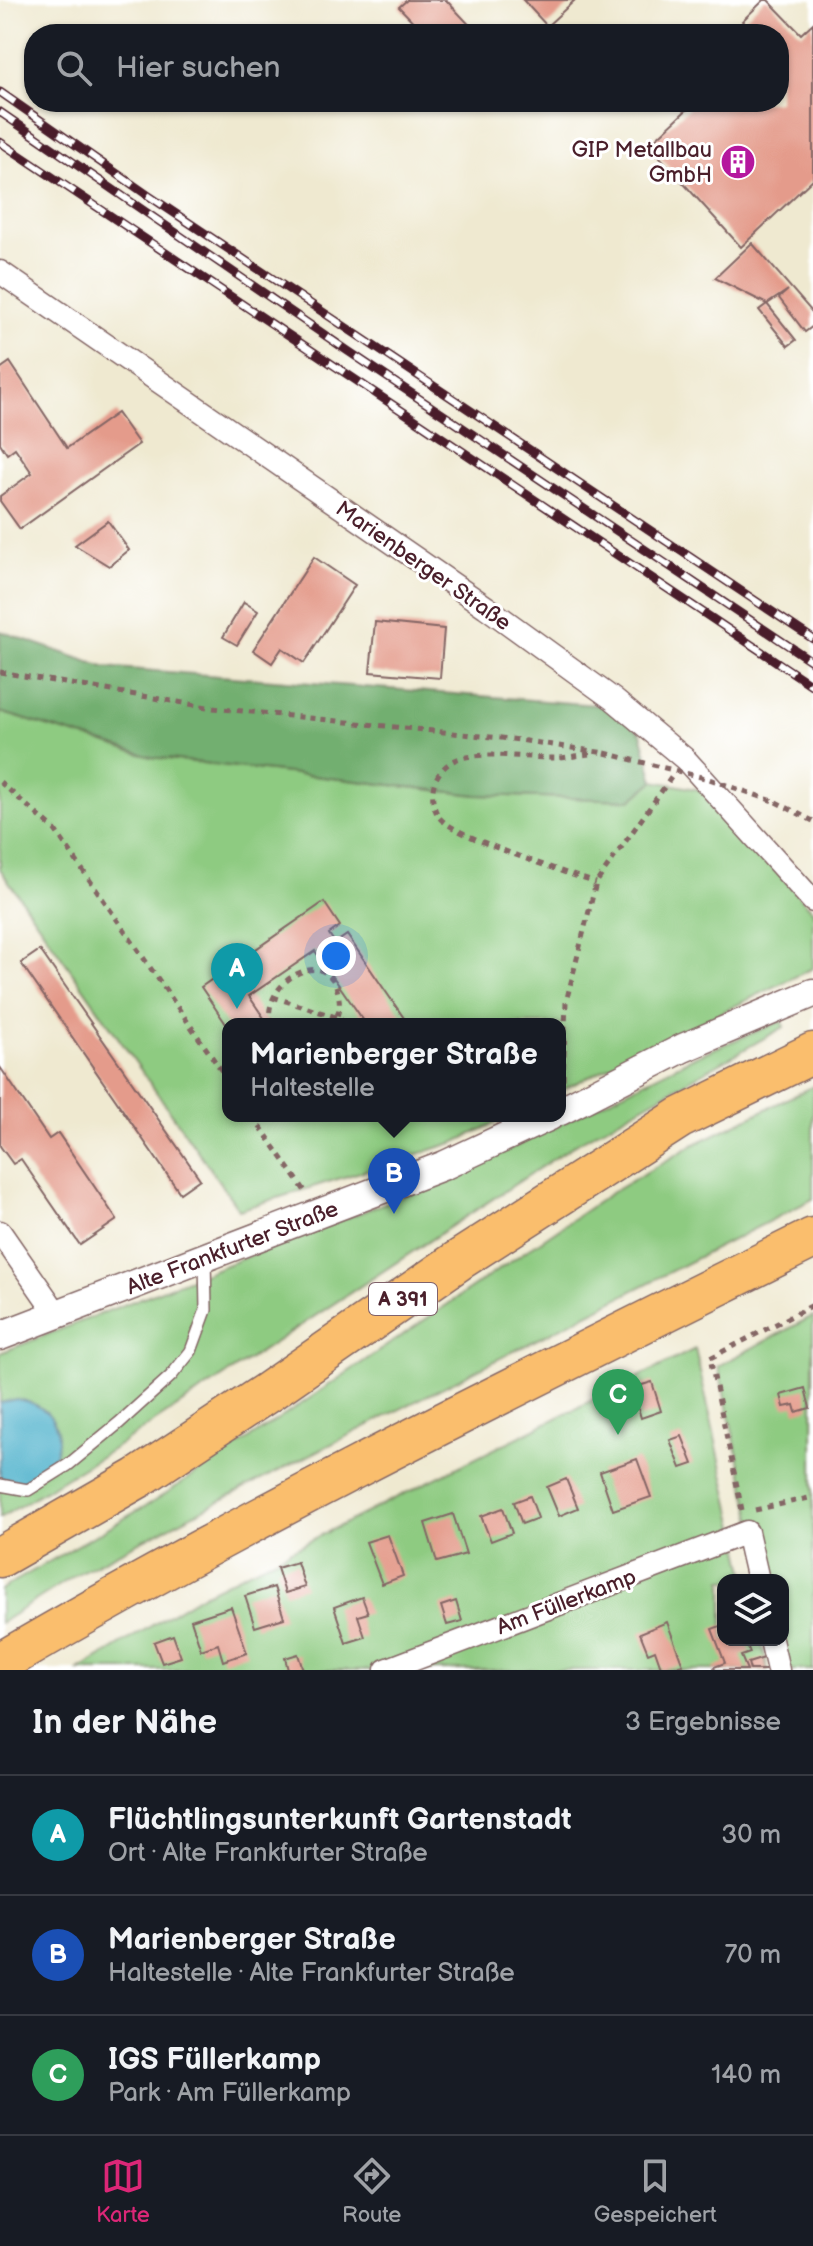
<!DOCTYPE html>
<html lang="de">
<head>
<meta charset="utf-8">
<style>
	:root { --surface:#171b24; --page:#20242c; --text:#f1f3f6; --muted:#9ea1a6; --line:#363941; --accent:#db2777 }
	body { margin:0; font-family:"Balsamiq Sans",sans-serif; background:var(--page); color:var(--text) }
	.controls { position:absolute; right:24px; bottom:24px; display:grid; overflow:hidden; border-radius:16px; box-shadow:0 2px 6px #0004 }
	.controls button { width:72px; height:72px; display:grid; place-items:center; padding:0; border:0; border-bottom:2px solid var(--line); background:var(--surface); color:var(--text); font:40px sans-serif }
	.you { position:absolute; left:336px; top:956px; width:28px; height:28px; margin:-20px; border:6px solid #fff; border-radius:50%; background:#1a73e8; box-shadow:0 0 0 12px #1a73e833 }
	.badge { display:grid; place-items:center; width:52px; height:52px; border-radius:50%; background:var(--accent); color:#fff; font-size:26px; font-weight:700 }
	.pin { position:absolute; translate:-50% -66px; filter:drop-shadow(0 2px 4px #0008) }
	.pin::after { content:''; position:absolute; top:42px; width:28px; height:24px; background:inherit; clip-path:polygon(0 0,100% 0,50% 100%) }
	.popup { position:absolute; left:222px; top:1018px; width:344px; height:104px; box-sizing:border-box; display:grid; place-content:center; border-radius:16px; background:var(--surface); filter:drop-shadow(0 2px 6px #0005); font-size:26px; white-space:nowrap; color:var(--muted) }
	.popup b { font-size:30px; color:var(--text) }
	.popup::after { content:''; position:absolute; left:50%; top:100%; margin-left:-16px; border:16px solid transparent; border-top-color:var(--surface) }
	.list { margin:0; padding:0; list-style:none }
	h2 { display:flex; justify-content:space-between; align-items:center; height:104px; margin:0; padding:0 32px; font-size:34px }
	h2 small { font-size:26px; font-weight:400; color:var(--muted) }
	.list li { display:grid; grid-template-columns:52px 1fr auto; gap:24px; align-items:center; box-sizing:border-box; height:120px; padding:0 32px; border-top:2px solid var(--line) }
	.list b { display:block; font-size:30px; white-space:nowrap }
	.list p { margin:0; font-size:26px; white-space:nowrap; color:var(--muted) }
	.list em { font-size:26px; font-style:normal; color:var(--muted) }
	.icon { flex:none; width:44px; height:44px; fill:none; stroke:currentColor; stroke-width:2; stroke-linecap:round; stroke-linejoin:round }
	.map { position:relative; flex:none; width:813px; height:1670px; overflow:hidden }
	.search { position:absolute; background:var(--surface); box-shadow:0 2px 6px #0004; left:24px; right:24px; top:24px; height:88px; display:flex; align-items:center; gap:20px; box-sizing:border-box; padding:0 28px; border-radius:32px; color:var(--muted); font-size:30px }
	.sheet { height:464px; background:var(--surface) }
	nav { display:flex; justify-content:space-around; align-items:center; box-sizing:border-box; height:112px; border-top:2px solid var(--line); background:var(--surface); font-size:22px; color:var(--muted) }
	nav a { display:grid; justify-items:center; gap:4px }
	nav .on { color:var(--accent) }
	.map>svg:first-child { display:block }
	.green { fill:#8ecb81; stroke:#6c7556; stroke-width:2 }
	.forest { fill:#72af6f; stroke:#5e674d; stroke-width:2 }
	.water { fill:#4cb0cb; stroke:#4b687b; stroke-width:2 }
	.building { fill:#e49b8b }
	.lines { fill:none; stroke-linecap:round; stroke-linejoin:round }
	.service-casing { stroke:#846665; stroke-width:14 }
	.minor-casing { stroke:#846665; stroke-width:25 }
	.tertiary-casing { stroke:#846665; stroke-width:31 }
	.motorway-casing { stroke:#846665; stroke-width:43 }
	.path { stroke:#846665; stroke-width:5; stroke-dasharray:6 6; stroke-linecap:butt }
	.service { stroke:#fff; stroke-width:11 }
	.minor { stroke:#fff; stroke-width:22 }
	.tertiary { stroke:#fff; stroke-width:28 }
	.motorway { stroke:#fabe6d; stroke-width:40 }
	.rail-casing { stroke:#4a1f2b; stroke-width:9 }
	.rail { stroke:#fff; stroke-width:6; stroke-dasharray:18; stroke-linecap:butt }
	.path-bridge { stroke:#846665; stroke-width:5; stroke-dasharray:6 6; stroke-linecap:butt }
	.labels { text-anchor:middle; stroke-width:6; stroke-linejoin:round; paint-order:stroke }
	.shield { fill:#fff; stroke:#80626b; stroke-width:2 }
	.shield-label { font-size:20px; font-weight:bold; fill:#4a1f2b }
	.poi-label { font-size:22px; fill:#4a1f2b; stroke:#fff; text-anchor:end }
	.street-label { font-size:22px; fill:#4a1f2b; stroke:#fff }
</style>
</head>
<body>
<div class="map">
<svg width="813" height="1670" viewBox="0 0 813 1670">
	<rect width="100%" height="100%" fill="#fff"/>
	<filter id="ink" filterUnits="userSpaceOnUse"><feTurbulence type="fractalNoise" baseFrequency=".0125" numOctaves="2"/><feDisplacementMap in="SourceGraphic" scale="16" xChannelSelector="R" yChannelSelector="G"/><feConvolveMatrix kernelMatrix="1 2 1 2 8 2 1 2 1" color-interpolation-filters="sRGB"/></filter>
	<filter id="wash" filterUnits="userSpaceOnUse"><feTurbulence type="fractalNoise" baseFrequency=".006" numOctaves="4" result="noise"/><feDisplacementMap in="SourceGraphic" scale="32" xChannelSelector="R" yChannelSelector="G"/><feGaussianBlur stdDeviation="1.8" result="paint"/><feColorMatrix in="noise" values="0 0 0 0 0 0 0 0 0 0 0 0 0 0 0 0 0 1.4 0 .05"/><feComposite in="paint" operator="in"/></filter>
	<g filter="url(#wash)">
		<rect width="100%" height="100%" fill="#efe9d0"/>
		<g class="green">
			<path d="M 0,712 L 151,757 L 477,795 L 631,800 L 654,781 L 701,790 L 813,911 L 813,968 L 560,1091 L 560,1024 L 228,1024 L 228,1116 L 509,1116 L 456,1142 L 239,1210 L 0,869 Z"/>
			<path d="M 782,1021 L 784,1027 L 579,1142 L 121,1444 L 0,1518 L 0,1353 L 462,1173 L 696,1056 Z"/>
			<path d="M 813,1086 L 813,1199 L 82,1571 L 0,1623 L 0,1590 L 156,1500 L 285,1415 L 611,1193 L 693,1145 Z"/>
			<path d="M 813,1316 L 813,1670 L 788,1670 L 780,1640 L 783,1640 L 783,1580 L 766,1580 L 718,1366 Z"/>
			<path d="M 695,1349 L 747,1580 L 723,1580 L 723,1640 L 761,1640 L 768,1670 L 79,1670 L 205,1593 Z"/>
		</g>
		<path class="forest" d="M 0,631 L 104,667 L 610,706 L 641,733 L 654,781 L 631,800 L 477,795 L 151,757 L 0,712 Z"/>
		<path class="water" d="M 16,1399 C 92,1411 51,1504 0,1477 L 0,1403 Z"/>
		<g id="blocks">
			<g class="building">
				<path d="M 407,0 L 446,0 L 478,34 L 425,34 L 399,7 Z"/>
				<path d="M 523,0 L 575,0 L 547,26 Z"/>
				<path d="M 764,0 L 768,0 L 801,34 L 813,23 L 813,179 L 741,247 L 649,145 L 695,102 L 779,102 L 779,34 L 754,34 L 742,21 Z"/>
				<path d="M 752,243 L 813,313 L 813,326 L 805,332 L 779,298 L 788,290 L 767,304 L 715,278 Z"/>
				<path d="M 767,304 L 796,340 L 788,346 L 759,310 Z"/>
				<path d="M 10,362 L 67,448 L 117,413 L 139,444 L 20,529 L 0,501 L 0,496 L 32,473 L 15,448 L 7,454 L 0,443 L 0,369 Z"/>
				<path d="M 108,521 L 129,550 L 109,566 L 75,545 Z"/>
				<path d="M 314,557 L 355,585 L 304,663 L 282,648 L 272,663 L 253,650 Z"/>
				<path d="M 244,602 L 258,611 L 237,645 L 223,637 Z"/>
				<path d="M 375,622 L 444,629 L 440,678 L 370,672 Z"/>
				<path d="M 324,902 L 340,926 L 329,934 L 335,943 L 347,935 L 408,1024 L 366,1024 L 315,951 L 249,996 L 268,1024 L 228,1024 L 228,1027 L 201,987 L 224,971 L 232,982 L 242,976 L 234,964 Z"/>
				<path d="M 40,950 L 200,1179 L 180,1193 L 21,963 Z"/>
				<path d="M 0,1067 L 49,1139 L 58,1133 L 117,1220 L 80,1245 L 21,1159 L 13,1164 L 0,1146 Z"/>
				<path d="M 652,1382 L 661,1411 L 641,1418 L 632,1388 Z"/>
				<path d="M 805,1388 L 810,1408 L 796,1412 L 794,1405 L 784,1407 L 781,1395 Z"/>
				<path d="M 682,1436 L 693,1464 L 681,1468 L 670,1440 Z"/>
				<path d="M 637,1459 L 651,1497 L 613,1510 L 600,1472 Z"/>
				<path d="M 566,1479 L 578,1508 L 559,1516 L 547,1487 Z"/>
				<path d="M 530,1496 L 538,1518 L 522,1524 L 514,1502 Z"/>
				<path d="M 503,1508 L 512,1533 L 491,1541 L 481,1516 Z"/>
				<path d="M 453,1514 L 466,1554 L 437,1562 L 425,1523 Z"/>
				<path d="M 388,1535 L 403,1576 L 382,1584 L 366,1542 Z"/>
				<path d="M 297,1562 L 305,1587 L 285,1593 L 277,1568 Z"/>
				<path d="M 274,1587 L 284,1618 L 255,1627 L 245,1596 Z"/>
				<path d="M 362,1597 L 368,1613 L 358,1616 L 365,1637 L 346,1643 L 334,1607 Z"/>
				<path d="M 456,1601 L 462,1621 L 447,1625 L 441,1606 Z"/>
				<path d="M 231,1607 L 247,1653 L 223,1661 L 218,1644 L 201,1650 L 191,1620 Z"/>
				<path d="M 667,1622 L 683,1665 L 662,1670 L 655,1650 L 648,1653 L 640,1633 Z"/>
				<path d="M 723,1625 L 723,1640 L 745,1640 L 750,1653 L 741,1656 L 747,1670 L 715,1670 L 714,1667 L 725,1663 L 712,1629 Z"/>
				<path d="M 173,1635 L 181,1657 L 162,1663 L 154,1642 Z"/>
				<path d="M 298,1654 L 303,1670 L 288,1670 L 285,1658 Z"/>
				<path d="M 764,1658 L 767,1670 L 750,1670 L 748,1663 Z"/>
			</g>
		</g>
	</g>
	<g filter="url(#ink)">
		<use href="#blocks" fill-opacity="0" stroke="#846665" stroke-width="2"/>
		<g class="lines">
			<defs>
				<path id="service" d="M 0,1485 L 28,1490 L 68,1465 L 119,1423 L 171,1376 L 191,1351 L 206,1310 L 205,1258"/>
				<g id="minor">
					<path d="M 0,272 L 486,607 L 613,699 L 685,759 L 813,901"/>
					<path d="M 0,1232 L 57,1314"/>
					<path d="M 771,1640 L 778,1670"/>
					<path d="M 386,1670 L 747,1532 L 758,1580"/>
				</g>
				<g id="tertiary">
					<path d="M 560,1111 L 683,1048 L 813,993"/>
					<path d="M 0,1336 L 445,1165 L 550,1116"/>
				</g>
				<g id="motorway">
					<path d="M 0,1557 L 138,1478 L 268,1392 L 459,1260 L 680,1118 L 813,1053"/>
					<path d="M 0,1663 C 264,1508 540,1374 813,1238"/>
				</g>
			</defs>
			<use href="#service" class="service-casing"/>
			<use href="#minor" class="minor-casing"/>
			<use href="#tertiary" class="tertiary-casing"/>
			<use href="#motorway" class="motorway-casing"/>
			<g class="path">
				<path d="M 0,672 L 213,708 L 520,740 L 605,753"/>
				<path d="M 590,754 C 580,755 570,757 560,758 C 527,759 493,751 461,758 C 449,761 440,770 435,781 C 431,792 432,807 439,817 C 452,836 567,873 596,883"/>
				<path d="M 0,782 L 55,830 L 228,1080"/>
				<path d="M 776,802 L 813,821"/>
				<path d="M 273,997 L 342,1019"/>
				<path d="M 271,1024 C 259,984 327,942 338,993 C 341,1005 339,1014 333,1024"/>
				<path d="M 563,1080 L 566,1002 L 596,883 L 673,775"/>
				<path d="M 253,1116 L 305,1191"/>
				<path d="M 742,1510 L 710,1358 L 813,1305"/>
				<path d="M 755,1510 L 813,1497"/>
			</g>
			<use href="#service" class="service"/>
			<use href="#minor" class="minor"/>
			<use href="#tertiary" class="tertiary"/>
			<use href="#motorway" class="motorway"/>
			<defs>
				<g id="rail">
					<path d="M 0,92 L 149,196 L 813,639"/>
					<path d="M 0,112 L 348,351 L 813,662"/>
					<path d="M 0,142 L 813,686"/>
				</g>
			</defs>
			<use href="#rail" class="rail-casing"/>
			<use href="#rail" class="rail"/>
			<path class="path-bridge" d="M 605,753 L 709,779 L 776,802"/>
		</g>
	</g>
	<defs>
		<symbol id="building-disc" viewBox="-11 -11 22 22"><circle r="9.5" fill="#b5179e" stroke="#fff"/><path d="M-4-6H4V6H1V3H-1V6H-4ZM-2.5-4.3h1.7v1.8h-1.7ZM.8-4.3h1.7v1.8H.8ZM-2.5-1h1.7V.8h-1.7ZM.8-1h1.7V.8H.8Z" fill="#fff"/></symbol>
	</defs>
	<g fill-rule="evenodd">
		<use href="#building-disc" x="718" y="142" width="40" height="40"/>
	</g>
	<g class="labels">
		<rect class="shield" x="369" y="1283" width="68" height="32" rx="6"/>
		<g class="shield-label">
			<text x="403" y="1306">A 391</text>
		</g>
		<g class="poi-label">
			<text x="712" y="157">GIP Metallbau<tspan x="712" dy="25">GmbH</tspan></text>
		</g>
		<g class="street-label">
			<text transform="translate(424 565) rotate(35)" y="8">Marienberger Straße</text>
			<text transform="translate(232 1247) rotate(-21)" y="8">Alte Frankfurter Straße</text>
			<text transform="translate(566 1601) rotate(-21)" y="8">Am Füllerkamp</text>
		</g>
	</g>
</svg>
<div class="controls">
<button><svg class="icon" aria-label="layers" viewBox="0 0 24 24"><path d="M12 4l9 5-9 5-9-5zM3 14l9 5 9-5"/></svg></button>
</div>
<div class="you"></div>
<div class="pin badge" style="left:237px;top:1009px;background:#0f9aa8">A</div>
<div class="pin badge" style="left:394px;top:1214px;background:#1a4fb4">B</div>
<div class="popup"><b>Marienberger Straße</b>Haltestelle</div>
<div class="pin badge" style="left:618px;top:1435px;background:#2e9e5b">C</div>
<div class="search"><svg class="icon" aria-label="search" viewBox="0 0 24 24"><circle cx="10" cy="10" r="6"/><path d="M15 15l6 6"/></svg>Hier suchen</div>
</div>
<section class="sheet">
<h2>In der Nähe<small>3 Ergebnisse</small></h2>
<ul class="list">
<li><span class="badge" style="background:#0f9aa8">A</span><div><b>Flüchtlingsunterkunft Gartenstadt</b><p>Ort · Alte Frankfurter Straße</p></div><em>30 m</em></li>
<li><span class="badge" style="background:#1a4fb4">B</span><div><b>Marienberger Straße</b><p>Haltestelle · Alte Frankfurter Straße</p></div><em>70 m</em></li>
<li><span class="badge" style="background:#2e9e5b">C</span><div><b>IGS Füllerkamp</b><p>Park · Am Füllerkamp</p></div><em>140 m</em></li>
</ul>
</section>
<nav>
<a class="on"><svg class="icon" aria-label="map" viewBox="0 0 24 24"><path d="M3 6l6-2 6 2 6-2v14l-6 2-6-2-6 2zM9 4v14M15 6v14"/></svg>Karte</a>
<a><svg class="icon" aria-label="directions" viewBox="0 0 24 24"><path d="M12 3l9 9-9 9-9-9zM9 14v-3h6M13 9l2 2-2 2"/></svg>Route</a>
<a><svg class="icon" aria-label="saved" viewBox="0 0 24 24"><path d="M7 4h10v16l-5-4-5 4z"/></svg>Gespeichert</a>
</nav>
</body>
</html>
